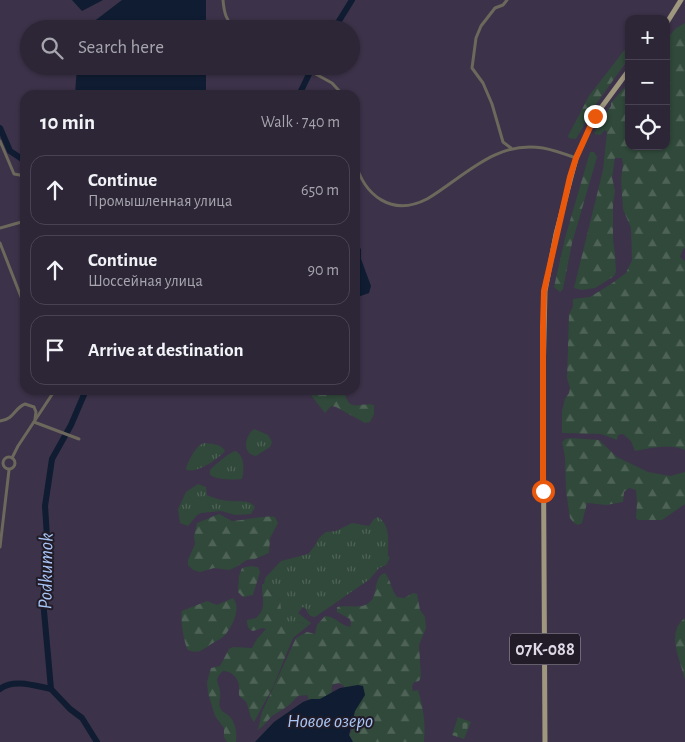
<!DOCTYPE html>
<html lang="en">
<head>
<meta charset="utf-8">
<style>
	:root { --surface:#2d2637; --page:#393242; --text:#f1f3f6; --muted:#a7a5ad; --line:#484352 }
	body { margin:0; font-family:"Alegreya Sans",sans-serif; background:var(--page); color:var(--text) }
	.controls { position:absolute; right:15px; top:15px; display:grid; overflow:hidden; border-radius:10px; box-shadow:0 1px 4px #0004 }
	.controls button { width:45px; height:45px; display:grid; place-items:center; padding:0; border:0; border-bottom:1px solid var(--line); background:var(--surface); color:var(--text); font:25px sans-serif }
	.stop { position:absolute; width:15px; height:15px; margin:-11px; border:4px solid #ea580c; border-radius:50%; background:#fff }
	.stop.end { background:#ea580c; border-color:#fff; box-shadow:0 1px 5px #0008 }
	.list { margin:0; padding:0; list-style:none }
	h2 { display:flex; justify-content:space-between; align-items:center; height:65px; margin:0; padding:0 20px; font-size:21px }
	h2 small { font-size:16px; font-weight:400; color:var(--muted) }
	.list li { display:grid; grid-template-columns:32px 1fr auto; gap:15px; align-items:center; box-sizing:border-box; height:70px; margin:0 10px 10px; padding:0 10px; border:1px solid var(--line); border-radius:15px }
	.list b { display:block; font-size:19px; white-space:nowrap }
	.list p { margin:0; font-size:16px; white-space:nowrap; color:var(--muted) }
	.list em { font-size:16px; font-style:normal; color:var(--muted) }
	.icon { flex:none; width:28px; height:28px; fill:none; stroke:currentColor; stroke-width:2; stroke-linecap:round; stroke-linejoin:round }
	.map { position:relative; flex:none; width:685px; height:742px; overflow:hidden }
	.search { position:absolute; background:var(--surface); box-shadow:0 1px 4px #0004; left:20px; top:20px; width:340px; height:55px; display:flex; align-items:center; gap:12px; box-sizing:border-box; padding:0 18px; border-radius:28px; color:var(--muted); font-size:19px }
	.panel { position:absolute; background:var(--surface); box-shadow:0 1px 4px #0004; left:20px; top:90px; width:340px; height:305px; border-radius:15px }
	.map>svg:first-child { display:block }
	.grass { fill:url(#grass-tufts) }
	.forest { fill:url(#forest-firs) }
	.cemetery { fill:url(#cemetery-stones) }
	.water { fill:#0f1c32 }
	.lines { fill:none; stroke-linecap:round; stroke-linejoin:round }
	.river { stroke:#0f1c32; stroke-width:6 }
	.street { stroke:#6c685c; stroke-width:3 }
	.primary { stroke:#a0977f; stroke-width:5 }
	.route { stroke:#ea580c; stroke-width:6 }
	.labels { text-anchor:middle; stroke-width:4; stroke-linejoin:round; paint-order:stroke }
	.shield { fill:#211c27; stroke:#a6a0ad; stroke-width:1 }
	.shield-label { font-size:18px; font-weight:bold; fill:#dfd9e7 }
	.water-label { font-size:20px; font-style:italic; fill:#a7c4f5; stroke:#211c27 }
</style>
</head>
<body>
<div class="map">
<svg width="685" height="742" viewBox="0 0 685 742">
	<defs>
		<pattern id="grass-tufts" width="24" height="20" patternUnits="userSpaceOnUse" patternTransform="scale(1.25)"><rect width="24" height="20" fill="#30493a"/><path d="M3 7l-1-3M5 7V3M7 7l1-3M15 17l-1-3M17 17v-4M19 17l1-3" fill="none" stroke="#4e6356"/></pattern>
		<pattern id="forest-firs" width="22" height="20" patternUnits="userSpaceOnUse" patternTransform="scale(1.25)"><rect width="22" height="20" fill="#30493a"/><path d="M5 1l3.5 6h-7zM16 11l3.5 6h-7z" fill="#4e6356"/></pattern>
		<pattern id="cemetery-stones" width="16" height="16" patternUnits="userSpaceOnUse" patternTransform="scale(1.25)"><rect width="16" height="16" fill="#30493a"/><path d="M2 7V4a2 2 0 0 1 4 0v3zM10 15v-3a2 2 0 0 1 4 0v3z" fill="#4e6356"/></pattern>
	</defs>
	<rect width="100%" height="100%" fill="#3c3249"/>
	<g class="grass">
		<path d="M 254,429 L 268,435 L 272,442 L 270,447 L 256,456 C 241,454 245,436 254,429 Z"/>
		<path d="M 203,443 C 210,444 221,443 225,451 C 218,459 198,473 187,470 L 186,468 C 190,459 194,448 203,443 Z"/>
		<path d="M 235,451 C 245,455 244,470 242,479 C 232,480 219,480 210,475 L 210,470 C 216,464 227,454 235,451 Z"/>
		<path d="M 198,484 L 206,487 L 207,495 C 213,498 224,501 231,501 C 240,502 249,499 255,507 L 251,514 L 235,515 L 221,511 L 201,513 L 197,515 L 188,526 L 180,523 L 178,509 L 186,492 Z"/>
		<path d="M 378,517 C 391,525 388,543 388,556 L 390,558 L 386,565 L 379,568 L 370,579 L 315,617 L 310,616 L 305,608 L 303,607 L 298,613 L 311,623 L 309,625 L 297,622 L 287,632 C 280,623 281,611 280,600 L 266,588 L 264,584 L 265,578 L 281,561 L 308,554 L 314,547 L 319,538 L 326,532 L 336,531 L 352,523 L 369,526 L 374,519 Z"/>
	</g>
	<g class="forest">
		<path d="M 685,23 L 685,248 L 683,249 L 680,257 L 685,261 L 685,450 C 669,443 652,448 635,451 L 631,441 L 623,434 L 618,435 L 617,440 L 601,434 L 562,433 L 562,411 L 565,399 L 569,393 L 570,388 L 567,378 L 569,315 L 573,306 L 573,299 L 590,297 L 611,284 L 626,273 L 632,260 L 631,228 L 623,209 L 621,179 L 623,165 L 622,158 L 615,158 L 612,177 L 615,191 L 613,204 L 613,240 L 615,254 L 616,272 L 614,276 L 595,288 L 582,290 L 574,288 L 603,170 L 607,132 L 605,130 L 600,135 L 594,134 L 599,123 L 611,106 L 611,103 L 629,82 L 629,146 L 666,146 L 666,40 L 676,28 Z"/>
		<path d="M 629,44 L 629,58 L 594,107 L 576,139 L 569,138 L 568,136 L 589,96 Z"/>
		<path d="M 590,152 L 594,152 L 597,157 L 572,243 L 563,289 L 560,292 L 554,287 L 565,238 Z"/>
		<path d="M 307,390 L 344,390 C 348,415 361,401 374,405 L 374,414 L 370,422 L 365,423 L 336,407 L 331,406 L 325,413 Z"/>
		<path d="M 572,438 L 599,440 L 617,457 L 648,472 L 670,476 L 685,472 L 685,504 L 662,520 L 638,520 L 636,518 L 637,503 L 636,490 L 629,488 L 624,492 L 623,502 L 606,505 L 587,503 L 582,523 L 578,525 L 574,523 L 570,518 L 566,491 L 565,457 L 562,442 L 565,439 Z"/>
		<path d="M 219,514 L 232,521 C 244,521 263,515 275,517 L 278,523 L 270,538 L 269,553 L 255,559 L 247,560 L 236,567 L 229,570 L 214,568 L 200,572 L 193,570 L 188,565 L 188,560 L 195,544 L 194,536 L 197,523 Z"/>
		<path d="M 251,566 L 258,567 L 260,572 L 253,595 L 243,597 L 238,592 L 239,576 L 242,568 Z"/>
		<path d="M 385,573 C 391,580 391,590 397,597 L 404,598 L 413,593 L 417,594 L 420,610 L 425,617 L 426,628 L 419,645 L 421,677 L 419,681 L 414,682 L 412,686 L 413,691 L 418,690 C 423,707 426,723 424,742 L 353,742 L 349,735 C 353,730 353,726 349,720 L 344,686 L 339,683 L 332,685 L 331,702 L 306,712 L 309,700 L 307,695 L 298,696 L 288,706 L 272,716 L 262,727 L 258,730 L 262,712 L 296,638 L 307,632 L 315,634 L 317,625 L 325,616 C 335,616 340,625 350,627 L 351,623 L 350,619 L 337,612 L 337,607 C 346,605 359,608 365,605 C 381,599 371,577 385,573 Z"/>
		<path d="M 262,584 L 264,584 L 266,588 L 280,600 L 282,619 L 287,631 L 297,622 L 309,625 L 293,638 L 273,687 L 254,722 C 250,718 249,710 247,704 C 245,699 241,699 239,695 C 239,693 239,688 239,686 C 238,677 231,671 223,671 C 213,680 219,682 220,692 C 221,698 218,702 220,708 C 222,712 226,713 229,716 C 236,723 237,733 236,742 L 227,742 L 224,737 L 224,728 L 215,716 L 208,693 L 207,682 L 211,668 L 220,666 L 229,649 L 233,647 L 252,648 L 257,639 L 266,629 L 262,628 L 253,631 C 248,629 247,626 247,620 L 256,618 C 268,607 261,597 262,584 Z"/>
		<path d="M 233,598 C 242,608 232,628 223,637 C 220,640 217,640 213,643 C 204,648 200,655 188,650 C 184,644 180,618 182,611 L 207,601 L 217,605 Z"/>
		<path d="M 685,618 L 685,680 C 681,661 665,632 685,618 Z"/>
	</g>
	<path class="cemetery" d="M 458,717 L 471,722 L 464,739 L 452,735 Z"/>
	<g class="water">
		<path d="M 72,0 L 103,0 L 82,11 Z"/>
		<path d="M 122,0 L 206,0 L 206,29 L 84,29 Z"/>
		<path d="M 77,66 L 206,66 L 206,95 L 75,95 Z"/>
		<path d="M 355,243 L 361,249 L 361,259 L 371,286 L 369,293 L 355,298 Z"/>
		<path d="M 358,685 L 363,686 L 365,695 L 355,711 L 349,735 L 353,742 L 255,742 L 274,722 L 303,702 L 311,699 L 320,699 L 340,688 Z"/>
	</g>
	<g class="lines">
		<g class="river">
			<path d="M 334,29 L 352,0"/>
			<path d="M 299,95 L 313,66"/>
			<path d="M 0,128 L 10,151 L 25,161"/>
			<path d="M 86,390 L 71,425 L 52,459 L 45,506 L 48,553 L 43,600 L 51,689 L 70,709 L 82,718 L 97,742"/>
			<path d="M 0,689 C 13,678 36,686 51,689"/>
		</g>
		<g class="street">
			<path d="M 223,0 C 224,12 226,20 234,29"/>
			<path d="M 507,0 L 503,5 L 495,8 L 481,26 L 476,38 L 472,68 L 483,83 L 492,104 L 503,142 L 511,148"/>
			<path d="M 301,66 L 332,83 L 343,95"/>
			<path d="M 0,141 L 14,174 L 20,175 L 25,180"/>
			<path d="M 355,161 C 364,196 392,217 427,199 C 464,177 495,140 543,148 C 554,150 565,154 576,158"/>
			<path d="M 0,228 L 25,221"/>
			<path d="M 0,243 L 25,307"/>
			<path d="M 0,421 C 15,419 14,408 25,404 L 34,407 L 36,412 L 35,419"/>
			<path d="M 34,422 L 79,439"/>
			<circle cx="9" cy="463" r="6"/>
			<path d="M 12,458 L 18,446 L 55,390"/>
			<path d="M 0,547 L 9,470"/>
		</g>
		<g class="primary">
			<path d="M 666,24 L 681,0"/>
			<path d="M 545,742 L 543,379 L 545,291 L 556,234 L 576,158 L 595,116 L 629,70"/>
		</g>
	</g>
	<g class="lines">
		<path class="route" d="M 543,491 L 543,326 L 544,291 L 570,177 L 576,158 L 595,116"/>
	</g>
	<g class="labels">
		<rect class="shield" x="510" y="633.5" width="70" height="31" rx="4"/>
		<g class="shield-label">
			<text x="545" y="655">07К-088</text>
		</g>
		<g class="water-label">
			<text transform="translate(45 571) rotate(-89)" y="7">Podkumok</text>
			<text x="330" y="727">Новое озеро</text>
		</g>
	</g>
</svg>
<div class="controls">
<button>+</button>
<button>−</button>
<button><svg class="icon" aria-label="locate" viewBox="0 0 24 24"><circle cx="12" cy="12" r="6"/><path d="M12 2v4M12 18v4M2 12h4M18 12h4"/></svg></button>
</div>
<div class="stop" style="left:543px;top:491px"></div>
<div class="stop end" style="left:595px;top:116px"></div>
<div class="search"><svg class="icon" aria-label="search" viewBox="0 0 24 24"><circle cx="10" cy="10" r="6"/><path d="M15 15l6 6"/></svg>Search here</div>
<section class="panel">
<h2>10 min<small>Walk · 740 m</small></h2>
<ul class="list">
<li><svg class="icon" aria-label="ahead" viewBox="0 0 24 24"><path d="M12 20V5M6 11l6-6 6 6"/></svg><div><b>Continue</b><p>Промышленная улица</p></div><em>650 m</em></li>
<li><svg class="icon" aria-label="ahead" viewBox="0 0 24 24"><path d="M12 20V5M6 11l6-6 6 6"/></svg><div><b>Continue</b><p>Шоссейная улица</p></div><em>90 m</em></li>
<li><svg class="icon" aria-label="arrive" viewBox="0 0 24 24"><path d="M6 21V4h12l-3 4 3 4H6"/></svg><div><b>Arrive at destination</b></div></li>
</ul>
</section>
</div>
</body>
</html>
